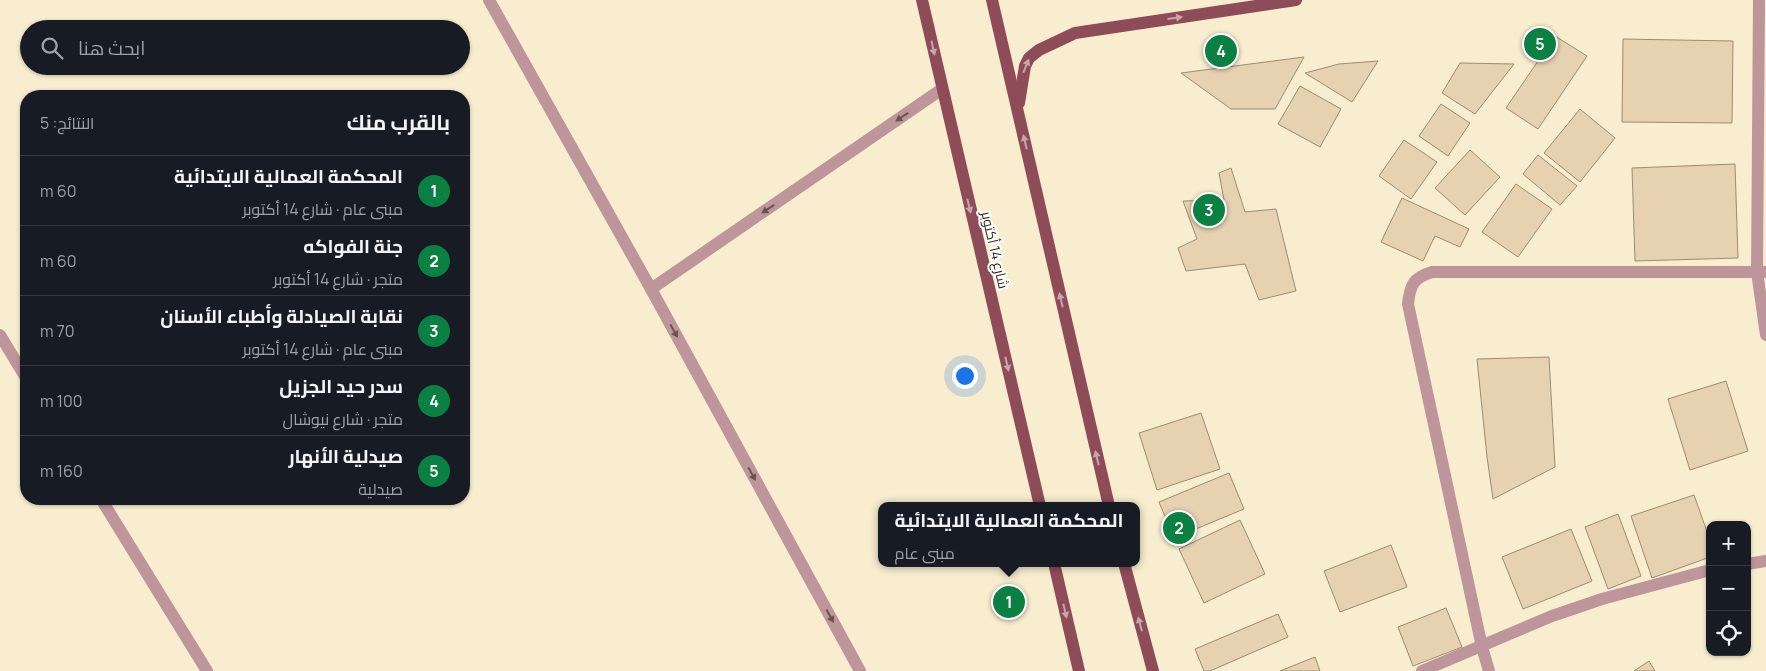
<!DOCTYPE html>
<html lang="ar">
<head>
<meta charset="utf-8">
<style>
	:root { --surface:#171b24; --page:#20242c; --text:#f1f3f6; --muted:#9ea1a6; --line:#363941; --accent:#0b8043 }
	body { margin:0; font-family:Manrope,Cairo,sans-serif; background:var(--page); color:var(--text); direction:rtl }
	.controls { position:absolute; right:15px; bottom:15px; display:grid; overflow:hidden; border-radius:10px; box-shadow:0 1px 4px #0004 }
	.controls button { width:45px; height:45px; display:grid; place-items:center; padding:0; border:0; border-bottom:1px solid var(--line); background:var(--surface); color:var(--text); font:25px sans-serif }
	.you { position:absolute; left:964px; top:375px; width:18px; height:18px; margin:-12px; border:4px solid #fff; border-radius:50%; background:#1a73e8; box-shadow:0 0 0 8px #1a73e833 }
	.badge { display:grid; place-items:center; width:32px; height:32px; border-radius:50%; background:var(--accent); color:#fff; font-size:16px; font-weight:700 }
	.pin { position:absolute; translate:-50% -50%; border:2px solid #fff; box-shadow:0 1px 5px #0006 }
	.popup { position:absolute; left:878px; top:502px; width:262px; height:65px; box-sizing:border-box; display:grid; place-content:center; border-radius:10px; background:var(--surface); filter:drop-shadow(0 1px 4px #0005); font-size:16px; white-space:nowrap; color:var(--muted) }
	.popup b { font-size:19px; color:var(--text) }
	.popup::after { content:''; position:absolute; left:50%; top:100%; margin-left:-10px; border:10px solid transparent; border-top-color:var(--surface) }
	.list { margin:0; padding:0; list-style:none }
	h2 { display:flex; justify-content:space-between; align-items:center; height:65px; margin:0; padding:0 20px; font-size:21px }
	h2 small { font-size:16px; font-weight:400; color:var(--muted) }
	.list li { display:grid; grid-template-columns:32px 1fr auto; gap:15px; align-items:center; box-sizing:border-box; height:70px; padding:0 20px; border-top:1px solid var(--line) }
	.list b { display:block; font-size:19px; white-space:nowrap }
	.list p { margin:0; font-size:16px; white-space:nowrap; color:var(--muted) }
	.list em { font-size:16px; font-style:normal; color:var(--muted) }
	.icon { flex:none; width:28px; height:28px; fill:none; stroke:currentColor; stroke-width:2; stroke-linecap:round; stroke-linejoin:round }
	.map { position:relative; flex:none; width:1766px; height:671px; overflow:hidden; direction:ltr }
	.search { position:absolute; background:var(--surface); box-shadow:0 1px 4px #0004; left:20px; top:20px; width:450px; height:55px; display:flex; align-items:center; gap:12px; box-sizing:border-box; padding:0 18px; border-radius:28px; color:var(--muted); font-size:19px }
	.panel { position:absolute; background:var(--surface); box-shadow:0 1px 4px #0004; left:20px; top:90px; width:450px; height:415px; border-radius:20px; direction:rtl }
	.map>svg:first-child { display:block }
	.building { fill:#e6d1b1; stroke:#9c8c72 }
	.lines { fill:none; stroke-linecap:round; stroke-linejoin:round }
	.minor { stroke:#bd959b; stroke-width:12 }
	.major { stroke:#8e4b58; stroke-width:12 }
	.oneway { fill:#c6a5ac }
	.oneway2 { fill:#685551 }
	.labels { text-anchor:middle; stroke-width:4; stroke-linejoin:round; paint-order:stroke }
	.street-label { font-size:14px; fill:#302b20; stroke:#fff }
</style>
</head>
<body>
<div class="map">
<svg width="1766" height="671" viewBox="0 0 1766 671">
	<rect width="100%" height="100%" fill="#f9edcf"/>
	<g class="building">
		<path d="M 1555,36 L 1587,56 L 1538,129 L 1506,108 Z"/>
		<path d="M 1623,39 L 1733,41 L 1732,123 L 1622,122 Z"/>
		<path d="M 1304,57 L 1275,109 L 1231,109 L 1181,73 Z"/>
		<path d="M 1378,61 L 1352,102 L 1305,73 L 1339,64 Z"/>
		<path d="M 1460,63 L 1514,64 L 1475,114 L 1442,93 Z"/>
		<path d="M 1300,86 L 1341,109 L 1320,147 L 1278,124 Z"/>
		<path d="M 1441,104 L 1470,123 L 1448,156 L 1419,136 Z"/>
		<path d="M 1580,109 L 1615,138 L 1580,182 L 1544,153 Z"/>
		<path d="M 1404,140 L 1437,162 L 1411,199 L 1379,176 Z"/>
		<path d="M 1470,150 L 1500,177 L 1465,215 L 1435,188 Z"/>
		<path d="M 1538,155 L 1577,186 L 1560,205 L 1523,174 Z"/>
		<path d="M 1735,164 L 1738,258 L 1635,261 L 1632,168 Z"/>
		<path d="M 1231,168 L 1245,212 L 1276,209 L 1296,291 L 1259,300 L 1245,264 L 1186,271 L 1178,248 L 1197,239 L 1183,201 L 1224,200 L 1219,173 Z"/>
		<path d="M 1516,184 L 1552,209 L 1518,257 L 1482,232 Z"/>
		<path d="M 1402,198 L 1469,229 L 1460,247 L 1435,236 L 1423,261 L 1381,242 Z"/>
		<path d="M 1549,357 L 1555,467 L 1493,499 L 1487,457 L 1477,359 Z"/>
		<path d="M 1726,381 L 1748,451 L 1690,470 L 1668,399 Z"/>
		<path d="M 1201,413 L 1220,469 L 1157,490 L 1139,433 Z"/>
		<path d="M 1229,473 L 1244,509 L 1174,538 L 1159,502 Z"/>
		<path d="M 1694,495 L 1710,540 L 1710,557 L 1652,578 L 1631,516 Z"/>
		<path d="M 1618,514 L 1641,576 L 1608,589 L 1585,527 Z"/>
		<path d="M 1240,520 L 1265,574 L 1204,603 L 1179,549 Z"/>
		<path d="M 1571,529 L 1592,581 L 1523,609 L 1502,557 Z"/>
		<path d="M 1391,545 L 1407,587 L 1340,612 L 1324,571 Z"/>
		<path d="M 1446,608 L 1462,647 L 1413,666 L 1398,627 Z"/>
		<path d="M 1278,614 L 1288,637 L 1210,671 L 1204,671 L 1195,649 Z"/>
		<path d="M 1315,657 L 1320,671 L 1280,671 Z"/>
		<path d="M 1649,661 L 1655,671 L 1634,671 Z"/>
	</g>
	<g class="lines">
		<g class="minor">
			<path d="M 489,0 L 651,289 L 860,671"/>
			<path d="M 1759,0 L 1757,272 L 1766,335"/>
			<path d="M 651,289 L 942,89"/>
			<path d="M 0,335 L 26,378"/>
			<path d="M 101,499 L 207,671"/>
			<path d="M 1747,564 L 1766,561"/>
			<path d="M 1422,671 L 1552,616 L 1602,599 L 1710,570"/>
			<path d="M 1489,671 L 1482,647 L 1408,304 C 1410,285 1413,278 1432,272 L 1766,272"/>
		</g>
		<g class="major">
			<path d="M 922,0 L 1040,506"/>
			<path d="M 992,0 L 1109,506"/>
			<path d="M 1019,103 L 1025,66 L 1029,58 L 1039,50 L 1075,33 L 1296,0"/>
			<path d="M 1054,563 L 1079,671"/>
			<path d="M 1124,563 L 1153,671"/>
		</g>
	</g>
	<defs><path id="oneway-solid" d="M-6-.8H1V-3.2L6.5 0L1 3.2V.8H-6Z" transform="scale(1.25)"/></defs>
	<g class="oneway">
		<use href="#oneway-solid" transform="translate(1175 18) rotate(-8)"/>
		<use href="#oneway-solid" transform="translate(933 48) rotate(78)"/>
		<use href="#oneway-solid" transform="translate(1026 66) rotate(-68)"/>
		<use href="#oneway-solid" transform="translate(1025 142) rotate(-103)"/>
		<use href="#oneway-solid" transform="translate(969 206) rotate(77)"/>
		<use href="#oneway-solid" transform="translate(1061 300) rotate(-103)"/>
		<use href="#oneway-solid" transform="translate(1007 364) rotate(77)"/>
		<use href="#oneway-solid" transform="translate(1097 458) rotate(-103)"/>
		<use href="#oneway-solid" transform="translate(1065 611) rotate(77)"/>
		<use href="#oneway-solid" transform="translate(1140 624) rotate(-105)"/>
	</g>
	<g class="oneway2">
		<use href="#oneway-solid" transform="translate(902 117) rotate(146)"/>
		<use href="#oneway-solid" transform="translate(768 209) rotate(146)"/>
		<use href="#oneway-solid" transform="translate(674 331) rotate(61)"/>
		<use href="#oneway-solid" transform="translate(752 474) rotate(61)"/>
		<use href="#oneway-solid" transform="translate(830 616) rotate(61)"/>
	</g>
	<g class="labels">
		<g class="street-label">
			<text transform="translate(995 250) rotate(77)" y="5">شارع 14 أكتوبر</text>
		</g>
	</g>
</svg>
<div class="controls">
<button>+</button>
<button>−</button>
<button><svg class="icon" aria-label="locate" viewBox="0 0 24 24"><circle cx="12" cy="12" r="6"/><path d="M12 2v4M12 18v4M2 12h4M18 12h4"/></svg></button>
</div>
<div class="you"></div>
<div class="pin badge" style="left:1009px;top:602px">1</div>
<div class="popup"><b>المحكمة العمالية الايتدائية</b>مبنى عام</div>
<div class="pin badge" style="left:1179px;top:528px">2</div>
<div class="pin badge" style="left:1209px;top:210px">3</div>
<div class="pin badge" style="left:1221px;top:51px">4</div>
<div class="pin badge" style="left:1540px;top:44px">5</div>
<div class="search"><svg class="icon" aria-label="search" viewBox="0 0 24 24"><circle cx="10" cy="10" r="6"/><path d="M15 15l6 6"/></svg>ابحث هنا</div>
<section class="panel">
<h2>بالقرب منك<small>النتائج: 5</small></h2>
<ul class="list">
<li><span class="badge">1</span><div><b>المحكمة العمالية الايتدائية</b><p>مبنى عام · شارع 14 أكتوبر</p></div><em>60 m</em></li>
<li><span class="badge">2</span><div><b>جنة الفواكه</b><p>متجر · شارع 14 أكتوبر</p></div><em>60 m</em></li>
<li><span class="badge">3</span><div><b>نقابة الصيادلة وأطباء الأسنان</b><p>مبنى عام · شارع 14 أكتوبر</p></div><em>70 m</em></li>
<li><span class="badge">4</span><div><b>سدر حيد الجزيل</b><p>متجر · شارع نيوشال</p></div><em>100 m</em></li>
<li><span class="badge">5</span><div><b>صيدلية الأنهار</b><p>صيدلية</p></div><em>160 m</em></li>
</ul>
</section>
</div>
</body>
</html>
